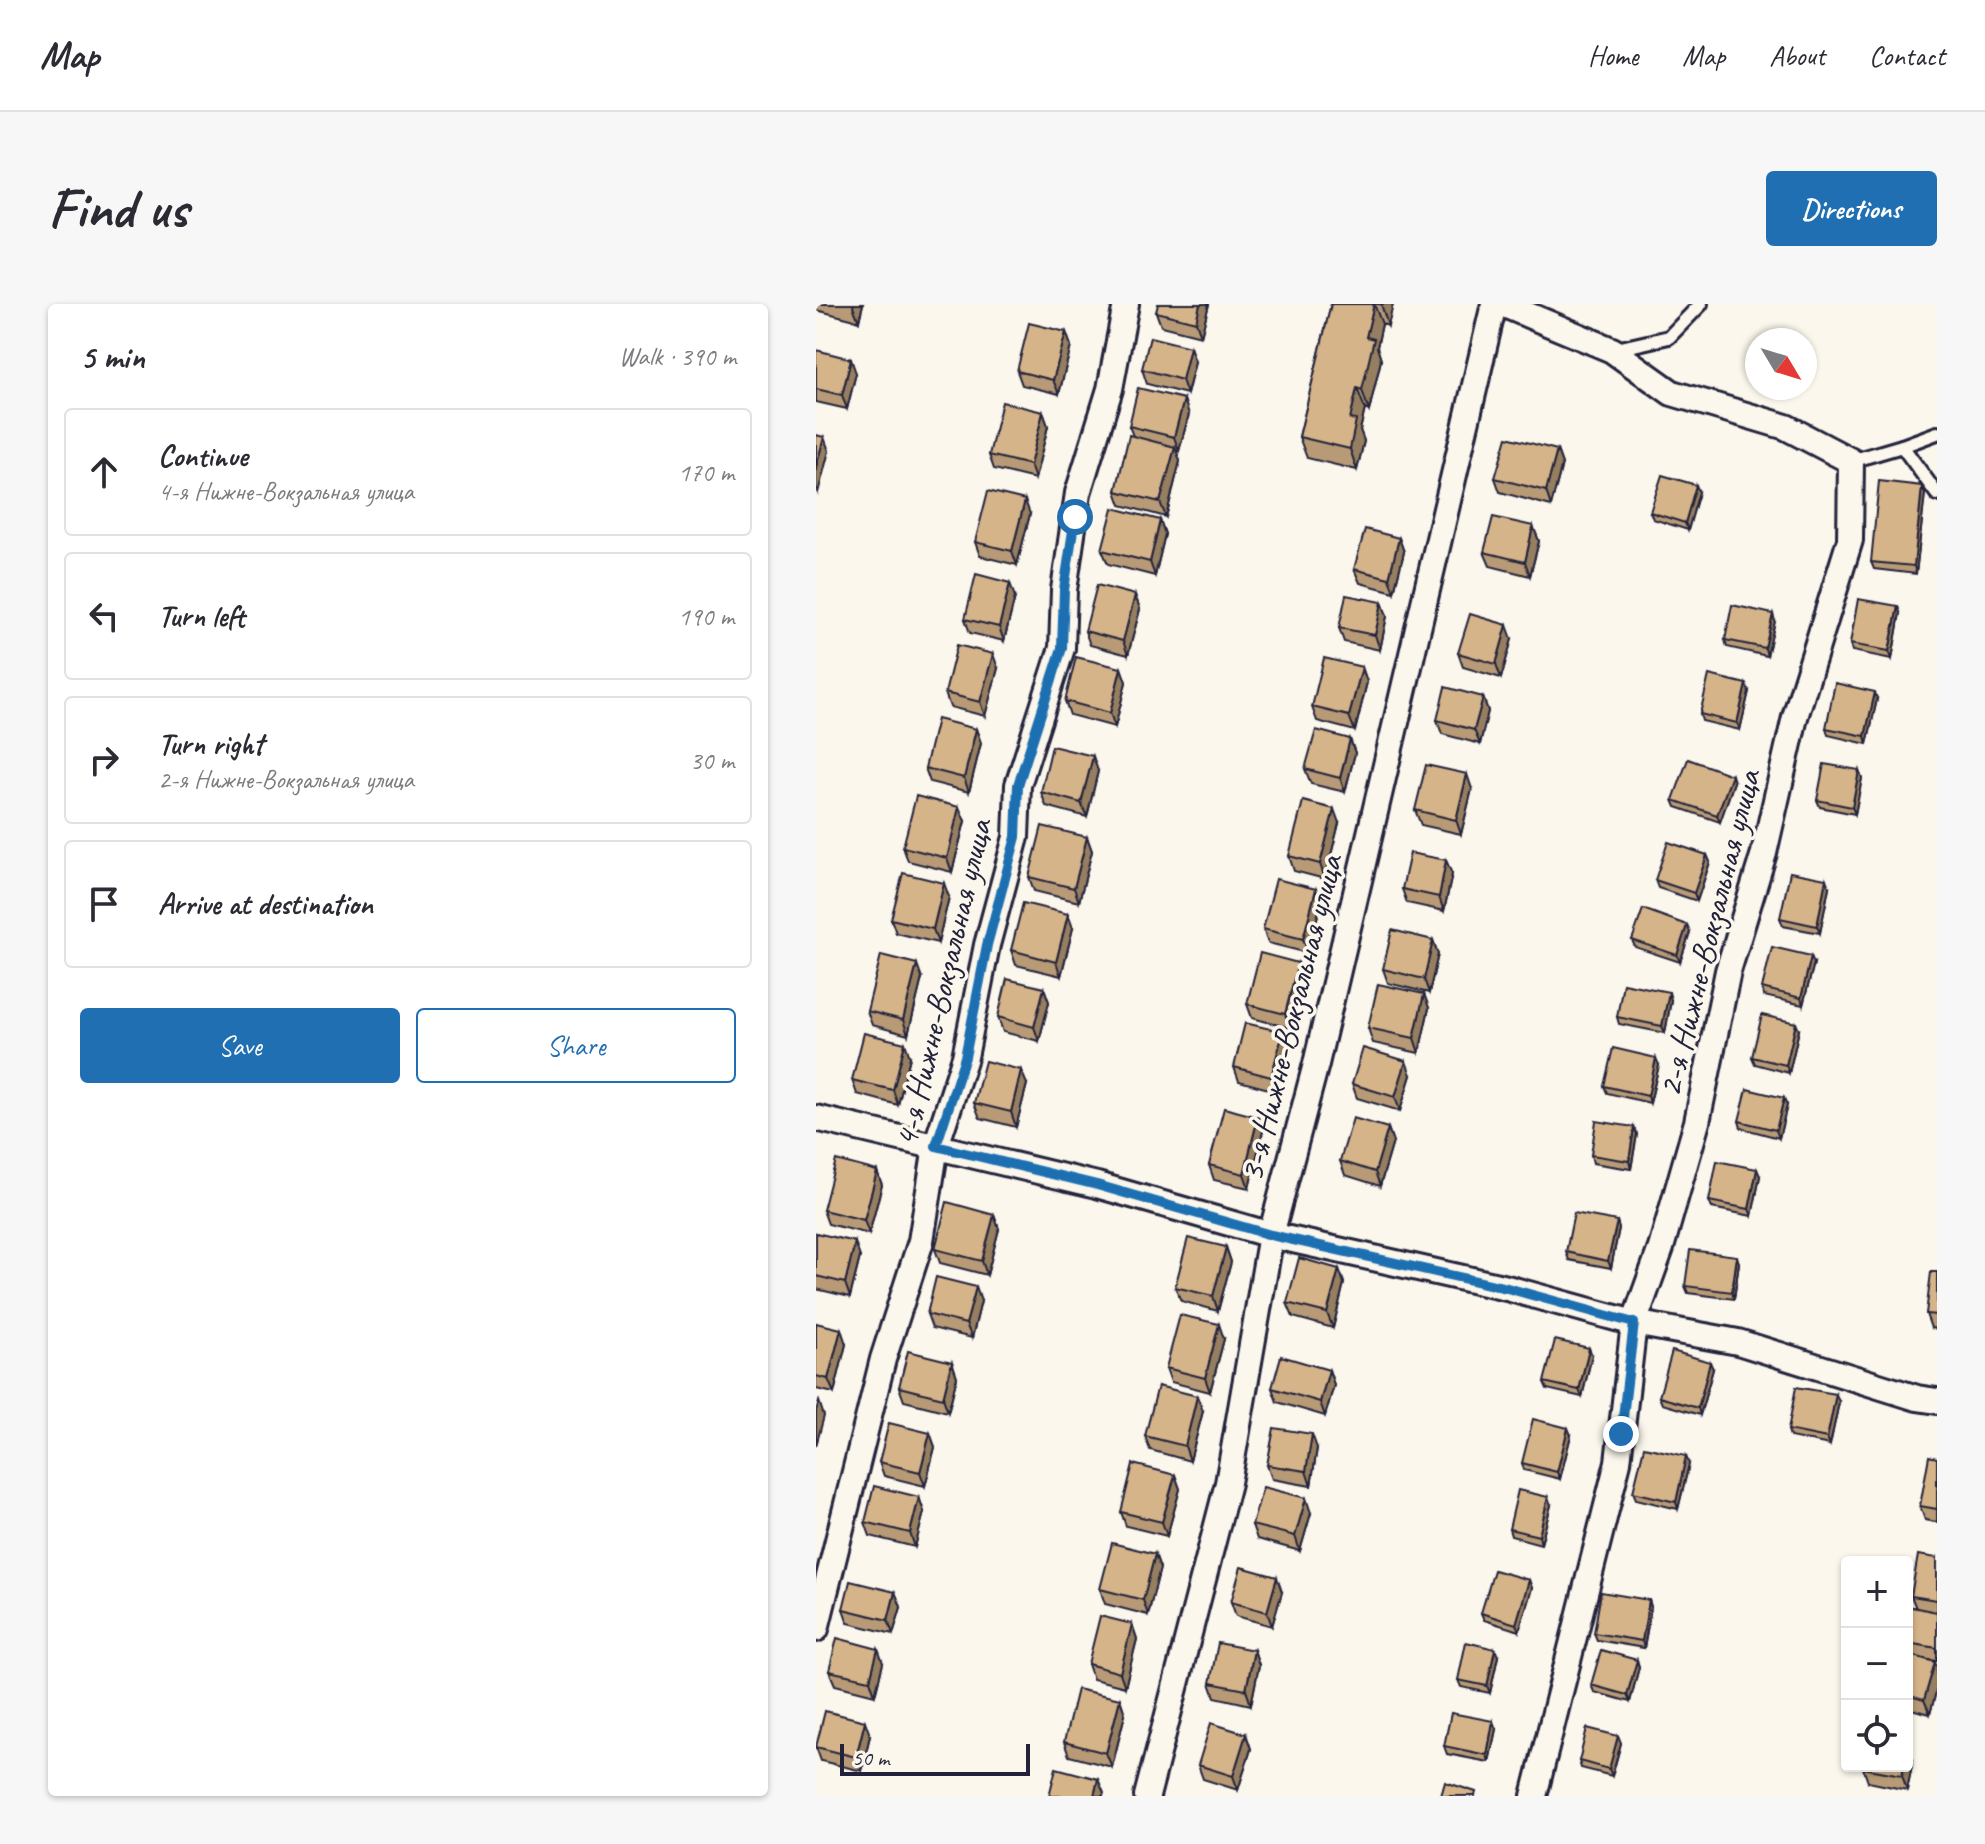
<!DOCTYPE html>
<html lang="en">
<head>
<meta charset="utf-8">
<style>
	:root { --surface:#fff; --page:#f7f7f7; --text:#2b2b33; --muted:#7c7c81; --line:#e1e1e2; --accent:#1f6fb2 }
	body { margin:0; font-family:Caveat,sans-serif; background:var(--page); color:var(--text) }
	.controls { position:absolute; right:24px; bottom:24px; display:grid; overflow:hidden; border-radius:8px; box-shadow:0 2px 6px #0004 }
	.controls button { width:72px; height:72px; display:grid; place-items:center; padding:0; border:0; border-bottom:2px solid var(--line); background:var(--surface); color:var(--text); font:40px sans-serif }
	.compass { position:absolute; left:929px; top:24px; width:72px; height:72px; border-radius:50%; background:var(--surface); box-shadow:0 2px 6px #0004; rotate:128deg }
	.scale { position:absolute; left:24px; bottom:20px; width:190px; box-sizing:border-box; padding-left:8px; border:4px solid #22223b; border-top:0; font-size:22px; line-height:28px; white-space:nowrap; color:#22223b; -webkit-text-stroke:6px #fbf7ec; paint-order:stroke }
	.stop { position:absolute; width:24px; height:24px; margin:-18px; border:6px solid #1f6fb2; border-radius:50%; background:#fff }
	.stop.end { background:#1f6fb2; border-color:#fff; box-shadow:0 2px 8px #0008 }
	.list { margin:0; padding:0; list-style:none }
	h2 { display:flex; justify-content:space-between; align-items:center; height:104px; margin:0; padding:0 32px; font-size:34px }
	h2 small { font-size:26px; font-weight:400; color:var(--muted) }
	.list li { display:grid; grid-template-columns:52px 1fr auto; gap:24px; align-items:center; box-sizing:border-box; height:128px; margin:0 16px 16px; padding:0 16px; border:2px solid var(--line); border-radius:8px }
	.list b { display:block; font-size:30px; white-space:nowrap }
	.list p { margin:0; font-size:26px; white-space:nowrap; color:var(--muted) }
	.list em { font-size:26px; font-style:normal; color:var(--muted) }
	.actions { display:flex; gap:16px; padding:24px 32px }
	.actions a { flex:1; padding:18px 0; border:2px solid var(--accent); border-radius:8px; text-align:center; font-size:28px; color:var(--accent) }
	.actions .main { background:var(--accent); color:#fff }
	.icon { flex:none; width:44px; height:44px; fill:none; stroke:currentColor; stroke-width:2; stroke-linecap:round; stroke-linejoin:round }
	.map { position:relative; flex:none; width:1121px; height:1492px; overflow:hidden; border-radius:8px }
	header { display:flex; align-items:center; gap:48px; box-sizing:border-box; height:112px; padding:0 40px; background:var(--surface); border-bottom:2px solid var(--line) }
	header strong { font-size:38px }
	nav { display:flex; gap:44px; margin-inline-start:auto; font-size:28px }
	.intro { display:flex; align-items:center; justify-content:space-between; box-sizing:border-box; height:192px; padding:0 48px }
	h1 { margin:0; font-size:56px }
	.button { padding:20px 36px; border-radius:8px; background:var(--accent); color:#fff; font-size:28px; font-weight:700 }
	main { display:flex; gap:48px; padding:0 48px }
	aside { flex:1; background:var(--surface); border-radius:8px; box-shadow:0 2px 6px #0004 }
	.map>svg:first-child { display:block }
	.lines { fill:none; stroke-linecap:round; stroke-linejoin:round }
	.lane-casing { stroke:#22223b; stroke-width:18 }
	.street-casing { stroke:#22223b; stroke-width:30 }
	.lane { stroke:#fbf7ec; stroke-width:12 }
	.street { stroke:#fbf7ec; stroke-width:24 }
	.wall { fill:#b89b76; stroke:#22223b; stroke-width:2 }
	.shaded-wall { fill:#967e60; stroke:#22223b; stroke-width:2 }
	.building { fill:#d6b489; stroke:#22223b; stroke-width:2 }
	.route { stroke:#1f6fb2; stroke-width:10 }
	.labels { text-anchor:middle; stroke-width:7; stroke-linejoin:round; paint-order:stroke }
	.street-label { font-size:34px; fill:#22223b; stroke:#fbf7ec }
</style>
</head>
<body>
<header>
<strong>Map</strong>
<nav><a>Home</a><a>Map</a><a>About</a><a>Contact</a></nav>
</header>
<div class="intro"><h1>Find us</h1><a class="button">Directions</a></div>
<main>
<aside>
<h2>5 min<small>Walk · 390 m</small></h2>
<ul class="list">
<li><svg class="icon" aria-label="ahead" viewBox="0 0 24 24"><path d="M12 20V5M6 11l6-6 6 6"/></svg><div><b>Continue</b><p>4-я Нижне-Вокзальная улица</p></div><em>170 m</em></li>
<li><svg class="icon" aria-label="left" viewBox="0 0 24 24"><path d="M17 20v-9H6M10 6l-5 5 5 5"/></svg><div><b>Turn left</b></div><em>190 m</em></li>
<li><svg class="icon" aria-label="right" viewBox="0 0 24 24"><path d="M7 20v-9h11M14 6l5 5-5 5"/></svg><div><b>Turn right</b><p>2-я Нижне-Вокзальная улица</p></div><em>30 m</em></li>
<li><svg class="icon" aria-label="arrive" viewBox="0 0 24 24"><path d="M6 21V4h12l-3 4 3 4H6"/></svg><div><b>Arrive at destination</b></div></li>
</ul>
<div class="actions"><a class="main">Save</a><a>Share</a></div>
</aside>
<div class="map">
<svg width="1121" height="1492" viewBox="0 0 1121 1492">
	<rect width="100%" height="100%" fill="#fbf7ec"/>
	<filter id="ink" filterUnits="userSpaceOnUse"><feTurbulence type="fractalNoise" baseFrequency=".0125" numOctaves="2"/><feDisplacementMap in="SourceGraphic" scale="16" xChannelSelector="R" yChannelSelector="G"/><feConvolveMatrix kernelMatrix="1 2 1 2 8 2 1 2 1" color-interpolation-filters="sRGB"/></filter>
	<g filter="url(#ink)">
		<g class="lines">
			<defs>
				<g id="lane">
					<path d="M 796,46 L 853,33 L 885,0"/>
					<path d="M 1086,142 L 1121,129"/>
					<path d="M 1035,157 L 1086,142 L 1121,190"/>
				</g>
				<g id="street">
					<path d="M 686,0 L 796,46 L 856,89 L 970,123 L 1035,157 L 1034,236 L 979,413 L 948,549 L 912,667 L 881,818 L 845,944 L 818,1019 L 802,1158 L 718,1492"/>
					<path d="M 0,814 L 281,881 L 455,931 L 691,984 L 818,1019 L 922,1038 L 1101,1094 L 1121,1097"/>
					<path d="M 0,1325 L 67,1055 L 105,937 L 120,842 L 149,753 L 171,641 L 200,533 L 202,481 L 246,344 L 248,286 L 262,189 L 294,85 L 310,0"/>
					<path d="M 331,1492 L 412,1179 L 455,931 L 500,760 L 678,0"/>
				</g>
			</defs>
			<use href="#lane" class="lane-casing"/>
			<use href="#street" class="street-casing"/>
			<use href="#lane" class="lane"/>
			<use href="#street" class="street"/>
		</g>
		<g class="wall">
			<path d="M 0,0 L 47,0 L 43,17 L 0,6 Z"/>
			<path d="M 393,0 L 385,32 L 345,22 L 340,8 Z"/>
			<path d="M 515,0 L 577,0 L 572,22 L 566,20 L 561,43 L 565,56 L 553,107 L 549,105 L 544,126 L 548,137 L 541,166 L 491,154 L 483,133 Z"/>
			<path d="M 250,28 L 255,42 L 243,90 L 206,81 L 201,67 Z"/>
			<path d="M 374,43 L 379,58 L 371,90 L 331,80 L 326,65 Z"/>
			<path d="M 0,46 L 40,69 L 31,105 L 0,98 Z"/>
			<path d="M 227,108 L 232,122 L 219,175 L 178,165 L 173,151 Z"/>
			<path d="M 373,110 L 363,147 L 360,147 L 364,157 L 350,213 L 305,201 L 300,187 L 317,132 L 313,122 Z"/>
			<path d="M 741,146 L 746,160 L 735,202 L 684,188 L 679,174 Z"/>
			<path d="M 883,188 L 872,226 L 837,215 L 834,208 Z"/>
			<path d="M 1109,189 L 1100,270 L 1058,265 L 1055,258 Z"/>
			<path d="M 214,210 L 201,261 L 164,252 L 159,238 Z"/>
			<path d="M 344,216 L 349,230 L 339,272 L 292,260 L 286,246 Z"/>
			<path d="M 717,222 L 723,237 L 714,272 L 674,262 L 668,248 Z"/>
			<path d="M 583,234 L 588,248 L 578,288 L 544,279 L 538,265 Z"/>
			<path d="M 319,291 L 324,305 L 312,351 L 274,341 L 269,327 Z"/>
			<path d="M 199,293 L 188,337 L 154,329 L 149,315 Z"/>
			<path d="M 566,298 L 571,312 L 564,346 L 528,338 L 523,324 Z"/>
			<path d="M 1084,309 L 1076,355 L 1036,347 L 1034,340 Z"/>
			<path d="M 959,317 L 951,352 L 911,343 L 909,336 Z"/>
			<path d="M 696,335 L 685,374 L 647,363 L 642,349 Z"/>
			<path d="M 546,363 L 551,378 L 539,427 L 501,417 L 496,403 Z"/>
			<path d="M 182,364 L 169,412 L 134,403 L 129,389 Z"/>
			<path d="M 305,364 L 310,378 L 299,423 L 254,411 L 249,397 Z"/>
			<path d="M 933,387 L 924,426 L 886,417 L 884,410 Z"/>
			<path d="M 667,393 L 672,407 L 664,440 L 626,430 L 621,416 Z"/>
			<path d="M 1061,395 L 1051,440 L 1012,431 L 1010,424 Z"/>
			<path d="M 160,425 L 165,439 L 153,488 L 114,478 L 109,464 Z"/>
			<path d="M 534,435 L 539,449 L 529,488 L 495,480 L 489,465 Z"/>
			<path d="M 1043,466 L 1046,474 L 1039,510 L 1004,503 L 1001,496 Z"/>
			<path d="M 282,467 L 271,513 L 230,502 L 225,488 Z"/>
			<path d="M 918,478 L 904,518 L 860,503 L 857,496 Z"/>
			<path d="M 656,485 L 645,530 L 605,521 L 599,506 Z"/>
			<path d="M 149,517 L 136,568 L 92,557 L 87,543 Z"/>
			<path d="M 523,519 L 509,575 L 478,567 L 473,552 Z"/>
			<path d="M 271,533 L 276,547 L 263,598 L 218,587 L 213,573 Z"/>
			<path d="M 891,551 L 894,558 L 881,597 L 842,584 L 839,576 Z"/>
			<path d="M 636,570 L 628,607 L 591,599 L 586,585 Z"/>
			<path d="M 1013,583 L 1004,629 L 967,622 L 964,614 Z"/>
			<path d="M 500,585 L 505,599 L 492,649 L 452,639 L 447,625 Z"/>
			<path d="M 133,593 L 122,639 L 80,629 L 75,615 Z"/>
			<path d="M 871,621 L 874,628 L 864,658 L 819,643 L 816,636 Z"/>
			<path d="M 257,624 L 245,672 L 200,661 L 195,646 Z"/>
			<path d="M 617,636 L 622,650 L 613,689 L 572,679 L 567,665 Z"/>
			<path d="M 482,659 L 487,673 L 474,724 L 436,714 L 431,700 Z"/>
			<path d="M 998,659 L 987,701 L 948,692 L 946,684 Z"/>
			<path d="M 106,674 L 92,731 L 56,721 L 51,707 Z"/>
			<path d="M 228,684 L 233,698 L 223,737 L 187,728 L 182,713 Z"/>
			<path d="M 608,690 L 613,704 L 603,749 L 557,739 L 552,724 Z"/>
			<path d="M 855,696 L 849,729 L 803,720 L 801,713 Z"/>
			<path d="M 983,726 L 973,769 L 939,760 L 936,753 Z"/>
			<path d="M 467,728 L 472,742 L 460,787 L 423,777 L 418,763 Z"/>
			<path d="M 94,753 L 82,801 L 41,790 L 36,776 Z"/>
			<path d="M 843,761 L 834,799 L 791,789 L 788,782 Z"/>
			<path d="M 595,771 L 584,807 L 541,794 L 536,780 Z"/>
			<path d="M 211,780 L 200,823 L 164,814 L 158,799 Z"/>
			<path d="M 971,801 L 963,834 L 925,824 L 923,817 Z"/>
			<path d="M 442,813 L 447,827 L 433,884 L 398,876 L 393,861 Z"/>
			<path d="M 818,823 L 821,830 L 815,865 L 777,859 L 775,851 Z"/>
			<path d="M 572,824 L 577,838 L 564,882 L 529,871 L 524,857 Z"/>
			<path d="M 61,867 L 66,881 L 53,930 L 12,920 L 7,906 Z"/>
			<path d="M 944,872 L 936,912 L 896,904 L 893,897 Z"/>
			<path d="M 178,911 L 183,925 L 171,971 L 124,959 L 119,945 Z"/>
			<path d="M 801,917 L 803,924 L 795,964 L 753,956 L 750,948 Z"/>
			<path d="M 0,929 L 44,953 L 34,993 L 0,985 Z"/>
			<path d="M 410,943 L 415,958 L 402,1007 L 365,997 L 359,983 Z"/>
			<path d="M 923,959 L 918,995 L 872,989 L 869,982 Z"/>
			<path d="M 523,965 L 528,979 L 517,1024 L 477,1013 L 471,999 Z"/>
			<path d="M 1121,968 L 1121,1025 L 1115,1024 L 1110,1010 Z"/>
			<path d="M 165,997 L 156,1034 L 116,1024 L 111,1010 Z"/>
			<path d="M 0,1019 L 30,1040 L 18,1089 L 0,1085 Z"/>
			<path d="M 408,1035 L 394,1088 L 355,1078 L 350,1064 Z"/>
			<path d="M 776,1051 L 766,1093 L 731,1085 L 728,1078 Z"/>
			<path d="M 136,1058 L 141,1073 L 132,1108 L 88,1097 L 83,1083 Z"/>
			<path d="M 897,1065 L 884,1111 L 846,1100 L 843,1093 Z"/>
			<path d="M 513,1066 L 518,1081 L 509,1112 L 461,1098 L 456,1084 Z"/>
			<path d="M 1023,1098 L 1014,1141 L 974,1133 L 972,1126 Z"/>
			<path d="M 387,1107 L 374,1157 L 334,1146 L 329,1132 Z"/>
			<path d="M 114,1129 L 119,1143 L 109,1182 L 68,1172 L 63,1158 Z"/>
			<path d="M 755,1131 L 744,1175 L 708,1166 L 706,1159 Z"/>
			<path d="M 501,1144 L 495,1182 L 456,1175 L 451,1161 Z"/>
			<path d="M 1121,1154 L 1121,1218 L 1109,1216 L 1104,1202 Z"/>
			<path d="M 873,1160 L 862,1205 L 820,1195 L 817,1188 Z"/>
			<path d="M 359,1171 L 364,1185 L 351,1232 L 310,1222 L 305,1208 Z"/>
			<path d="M 103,1193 L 108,1208 L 99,1243 L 54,1232 L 49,1218 Z"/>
			<path d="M 735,1201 L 725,1240 L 695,1232 L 693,1225 Z"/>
			<path d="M 495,1209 L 484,1247 L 441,1235 L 436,1221 Z"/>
			<path d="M 339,1250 L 344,1264 L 332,1311 L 289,1300 L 284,1285 Z"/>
			<path d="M 1121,1254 L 1121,1357 L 1106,1355 L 1121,1363 L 1121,1384 L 1114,1410 L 1091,1404 L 1091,1302 L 1100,1304 L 1095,1292 Z"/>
			<path d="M 713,1276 L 716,1284 L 703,1327 L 668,1316 L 665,1309 Z"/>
			<path d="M 79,1288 L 85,1303 L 77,1330 L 32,1319 L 27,1305 Z"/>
			<path d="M 466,1288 L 456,1322 L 420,1312 L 415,1298 Z"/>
			<path d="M 833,1296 L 835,1303 L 828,1344 L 781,1336 L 778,1329 Z"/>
			<path d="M 316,1320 L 321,1335 L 309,1383 L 277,1375 L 272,1360 Z"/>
			<path d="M 438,1346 L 443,1361 L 435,1401 L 399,1393 L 394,1379 Z"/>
			<path d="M 682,1352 L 674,1389 L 645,1383 L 642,1376 Z"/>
			<path d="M 821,1356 L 823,1363 L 814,1398 L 778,1388 L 775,1381 Z"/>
			<path d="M 67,1359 L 59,1391 L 19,1381 L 13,1367 Z"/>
			<path d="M 304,1395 L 309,1410 L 296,1463 L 253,1452 L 248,1438 Z"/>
			<path d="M 680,1425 L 673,1458 L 631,1450 L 628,1442 Z"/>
			<path d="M 430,1430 L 435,1445 L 422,1486 L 387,1475 L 382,1461 Z"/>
			<path d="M 54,1431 L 46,1467 L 5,1457 L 0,1443 Z"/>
			<path d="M 802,1432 L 805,1439 L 796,1472 L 765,1464 L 763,1457 Z"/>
			<path d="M 1097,1456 L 1091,1486 L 1052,1478 L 1047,1464 Z"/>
		</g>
		<g class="shaded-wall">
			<path d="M 38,0 L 47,0 L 43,17 L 37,3 Z"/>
			<path d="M 384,0 L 393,0 L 385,32 L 380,18 Z"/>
			<path d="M 558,0 L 566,20 L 561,43 L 565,56 L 553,107 L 546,86 L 550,33 Z"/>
			<path d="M 565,0 L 577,0 L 572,22 Z"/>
			<path d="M 250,28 L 255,42 L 243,90 L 237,76 Z"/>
			<path d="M 374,43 L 379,58 L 371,90 L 366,76 Z"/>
			<path d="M 35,55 L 40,69 L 31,105 L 26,91 Z"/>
			<path d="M 541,84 L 549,105 L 544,126 L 548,137 L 541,166 L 534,145 L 534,115 Z"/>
			<path d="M 368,95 L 373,110 L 363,147 L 358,133 Z"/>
			<path d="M 227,108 L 232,122 L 219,175 L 214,161 Z"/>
			<path d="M 8,133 L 13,147 L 2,189 L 0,183 L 0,163 Z"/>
			<path d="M 359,143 L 364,157 L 350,213 L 344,198 Z"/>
			<path d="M 741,146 L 746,160 L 735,202 L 730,187 Z"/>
			<path d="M 880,181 L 883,188 L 872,226 L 869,219 Z"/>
			<path d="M 1106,182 L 1109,189 L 1100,270 L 1098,262 Z"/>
			<path d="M 209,196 L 214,210 L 201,261 L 196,247 Z"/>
			<path d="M 344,216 L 349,230 L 339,272 L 334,258 Z"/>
			<path d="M 717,222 L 723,237 L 714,272 L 709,258 Z"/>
			<path d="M 583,234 L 588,248 L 578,288 L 573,274 Z"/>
			<path d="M 194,279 L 199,293 L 188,337 L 183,323 Z"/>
			<path d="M 319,291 L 324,305 L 312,351 L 307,337 Z"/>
			<path d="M 566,298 L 571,312 L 564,346 L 559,331 Z"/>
			<path d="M 1082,302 L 1084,309 L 1076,355 L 1073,347 Z"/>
			<path d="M 957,310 L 959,317 L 951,352 L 949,344 Z"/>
			<path d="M 691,321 L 696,335 L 685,374 L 680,360 Z"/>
			<path d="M 177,350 L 182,364 L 169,412 L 164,398 Z"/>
			<path d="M 546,363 L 551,378 L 539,427 L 533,412 Z"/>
			<path d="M 305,364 L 310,378 L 299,423 L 294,409 Z"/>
			<path d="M 930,380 L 933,387 L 924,426 L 921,419 Z"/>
			<path d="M 1059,388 L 1061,395 L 1051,440 L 1049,432 Z"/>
			<path d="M 667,393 L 672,407 L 664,440 L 658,426 Z"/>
			<path d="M 160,425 L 165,439 L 153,488 L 148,474 Z"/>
			<path d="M 534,435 L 539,449 L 529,488 L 524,474 Z"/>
			<path d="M 277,452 L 282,467 L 271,513 L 265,499 Z"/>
			<path d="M 1043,466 L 1046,474 L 1039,510 L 1036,503 Z"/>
			<path d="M 651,470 L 656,485 L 645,530 L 640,516 Z"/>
			<path d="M 916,471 L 918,478 L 904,518 L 901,511 Z"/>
			<path d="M 143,503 L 149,517 L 136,568 L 131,554 Z"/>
			<path d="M 518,505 L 523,519 L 509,575 L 504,560 Z"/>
			<path d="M 271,533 L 276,547 L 263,598 L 258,584 Z"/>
			<path d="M 891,551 L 894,558 L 881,597 L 878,589 Z"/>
			<path d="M 630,556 L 636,570 L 628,607 L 623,593 Z"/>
			<path d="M 1010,575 L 1013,583 L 1004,629 L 1001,622 Z"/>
			<path d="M 128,579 L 133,593 L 122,639 L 117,625 Z"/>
			<path d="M 500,585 L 505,599 L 492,649 L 487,635 Z"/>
			<path d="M 252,610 L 257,624 L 245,672 L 240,658 Z"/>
			<path d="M 871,621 L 874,628 L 864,658 L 861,651 Z"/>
			<path d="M 617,636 L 622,650 L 613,689 L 608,675 Z"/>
			<path d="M 995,652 L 998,659 L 987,701 L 985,694 Z"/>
			<path d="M 482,659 L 487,673 L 474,724 L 469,710 Z"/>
			<path d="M 101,660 L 106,674 L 92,731 L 87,716 Z"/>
			<path d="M 228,684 L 233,698 L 223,737 L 218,723 Z"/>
			<path d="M 853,688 L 855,696 L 849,729 L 846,722 Z"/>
			<path d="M 608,690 L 613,704 L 603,749 L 598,734 Z"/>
			<path d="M 980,719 L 983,726 L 973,769 L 970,761 Z"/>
			<path d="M 467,728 L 472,742 L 460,787 L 455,773 Z"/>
			<path d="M 89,739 L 94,753 L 82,801 L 77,786 Z"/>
			<path d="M 840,754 L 843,761 L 834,799 L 832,792 Z"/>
			<path d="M 590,757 L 595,771 L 584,807 L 579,793 Z"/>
			<path d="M 205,766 L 211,780 L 200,823 L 195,808 Z"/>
			<path d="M 968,794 L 971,801 L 963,834 L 960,826 Z"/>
			<path d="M 442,813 L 447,827 L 433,884 L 428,870 Z"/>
			<path d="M 818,823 L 821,830 L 815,865 L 813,857 Z"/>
			<path d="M 572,824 L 577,838 L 564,882 L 559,868 Z"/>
			<path d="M 941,865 L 944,872 L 936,912 L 933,905 Z"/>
			<path d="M 61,867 L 66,881 L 53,930 L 48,916 Z"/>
			<path d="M 178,911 L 183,925 L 171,971 L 166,957 Z"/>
			<path d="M 801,917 L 803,924 L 795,964 L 792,957 Z"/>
			<path d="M 39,938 L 44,953 L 34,993 L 29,979 Z"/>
			<path d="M 410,943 L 415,958 L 402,1007 L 397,992 Z"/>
			<path d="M 921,952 L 923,959 L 918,995 L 916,988 Z"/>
			<path d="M 523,965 L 528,979 L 517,1024 L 511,1009 Z"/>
			<path d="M 160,983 L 165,997 L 156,1034 L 150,1020 Z"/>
			<path d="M 403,1020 L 408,1035 L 394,1088 L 389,1074 Z"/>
			<path d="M 25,1025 L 30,1040 L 18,1089 L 12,1075 Z"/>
			<path d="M 773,1044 L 776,1051 L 766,1093 L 763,1086 Z"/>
			<path d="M 136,1058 L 141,1073 L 132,1108 L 127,1094 Z"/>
			<path d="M 894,1058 L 897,1065 L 884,1111 L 882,1104 Z"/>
			<path d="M 513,1066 L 518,1081 L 509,1112 L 504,1098 Z"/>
			<path d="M 1020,1090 L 1023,1098 L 1014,1141 L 1011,1134 Z"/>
			<path d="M 381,1092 L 387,1107 L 374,1157 L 369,1142 Z"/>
			<path d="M 3,1097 L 8,1112 L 0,1142 L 0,1107 Z"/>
			<path d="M 752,1124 L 755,1131 L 744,1175 L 741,1168 Z"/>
			<path d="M 114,1129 L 119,1143 L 109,1182 L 104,1168 Z"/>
			<path d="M 496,1130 L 501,1144 L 495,1182 L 490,1167 Z"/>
			<path d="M 870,1152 L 873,1160 L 862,1205 L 860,1198 Z"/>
			<path d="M 359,1171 L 364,1185 L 351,1232 L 346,1218 Z"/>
			<path d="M 103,1193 L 108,1208 L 99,1243 L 94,1229 Z"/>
			<path d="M 732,1193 L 735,1201 L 725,1240 L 723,1232 Z"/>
			<path d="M 490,1194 L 495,1209 L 484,1247 L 479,1232 Z"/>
			<path d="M 339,1250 L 344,1264 L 332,1311 L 327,1296 Z"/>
			<path d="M 461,1273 L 466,1288 L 456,1322 L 451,1308 Z"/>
			<path d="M 713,1276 L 716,1284 L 703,1327 L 700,1320 Z"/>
			<path d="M 79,1288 L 85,1303 L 77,1330 L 72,1316 Z"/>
			<path d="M 833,1296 L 835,1303 L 828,1344 L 826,1337 Z"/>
			<path d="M 316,1320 L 321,1335 L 309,1383 L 304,1369 Z"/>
			<path d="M 62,1345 L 67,1359 L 59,1391 L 54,1376 Z"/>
			<path d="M 679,1345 L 682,1352 L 674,1389 L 671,1382 Z"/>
			<path d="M 438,1346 L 443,1361 L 435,1401 L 430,1386 Z"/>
			<path d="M 821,1356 L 823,1363 L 814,1398 L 811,1391 Z"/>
			<path d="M 1119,1358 L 1121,1363 L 1121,1384 L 1114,1410 L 1108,1396 Z"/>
			<path d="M 304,1395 L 309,1410 L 296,1463 L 290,1449 Z"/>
			<path d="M 49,1417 L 54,1431 L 46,1467 L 40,1453 Z"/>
			<path d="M 677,1417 L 680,1425 L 673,1458 L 671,1451 Z"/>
			<path d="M 430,1430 L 435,1445 L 422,1486 L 417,1472 Z"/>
			<path d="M 802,1432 L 805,1439 L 796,1472 L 793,1465 Z"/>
			<path d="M 1092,1442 L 1097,1456 L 1091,1486 L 1086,1471 L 1088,1462 L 1091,1462 Z"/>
			<path d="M 282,1475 L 288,1489 L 287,1492 L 278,1492 Z"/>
		</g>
		<g class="building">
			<path d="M 342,0 L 384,0 L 380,18 L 340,8 Z"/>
			<path d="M 515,0 L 558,0 L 550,33 L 558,35 L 546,86 L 541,84 L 534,115 L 540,116 L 534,145 L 483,133 Z"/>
			<path d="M 213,19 L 250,28 L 237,76 L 201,67 Z"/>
			<path d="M 334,33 L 374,43 L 366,76 L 326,65 Z"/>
			<path d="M 0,46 L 35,55 L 26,91 L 0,85 Z"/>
			<path d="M 322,84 L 368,95 L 358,133 L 313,122 Z"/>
			<path d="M 186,98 L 227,108 L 214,161 L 173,151 Z"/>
			<path d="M 0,131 L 8,133 L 0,163 Z"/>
			<path d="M 313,131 L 359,143 L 344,198 L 300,187 Z"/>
			<path d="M 691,133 L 741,146 L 730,187 L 679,174 Z"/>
			<path d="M 846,171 L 880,181 L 869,219 L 834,208 Z"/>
			<path d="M 1063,177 L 1106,182 L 1098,262 L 1055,258 Z"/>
			<path d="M 172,187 L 209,196 L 196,247 L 159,238 Z"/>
			<path d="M 297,204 L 344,216 L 334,258 L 286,246 Z"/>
			<path d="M 677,213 L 717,222 L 709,258 L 668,248 Z"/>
			<path d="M 549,225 L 583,234 L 573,274 L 538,265 Z"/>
			<path d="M 160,270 L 194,279 L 183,323 L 149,315 Z"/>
			<path d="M 281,281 L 319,291 L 307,337 L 269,327 Z"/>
			<path d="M 530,291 L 566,298 L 559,331 L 523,324 Z"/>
			<path d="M 1042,295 L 1082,302 L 1073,347 L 1034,340 Z"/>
			<path d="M 916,301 L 957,310 L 949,344 L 909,336 Z"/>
			<path d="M 654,310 L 691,321 L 680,360 L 642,349 Z"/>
			<path d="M 141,341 L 177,350 L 164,398 L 129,389 Z"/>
			<path d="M 260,353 L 305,364 L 294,409 L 249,397 Z"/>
			<path d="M 508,354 L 546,363 L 533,412 L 496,403 Z"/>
			<path d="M 893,371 L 930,380 L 921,419 L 884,410 Z"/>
			<path d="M 1019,379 L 1059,388 L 1049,432 L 1010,424 Z"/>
			<path d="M 629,383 L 667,393 L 658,426 L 621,416 Z"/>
			<path d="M 121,415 L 160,425 L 148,474 L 109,464 Z"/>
			<path d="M 500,426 L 534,435 L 524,474 L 489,465 Z"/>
			<path d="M 236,442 L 277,452 L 265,499 L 225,488 Z"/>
			<path d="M 872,455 L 916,471 L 901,511 L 857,496 Z"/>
			<path d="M 1008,460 L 1043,466 L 1036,503 L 1001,496 Z"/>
			<path d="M 610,461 L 651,470 L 640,516 L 599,506 Z"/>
			<path d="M 100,492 L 143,503 L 131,554 L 87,543 Z"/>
			<path d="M 487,497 L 518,505 L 504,560 L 473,552 Z"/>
			<path d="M 226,522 L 271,533 L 258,584 L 213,573 Z"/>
			<path d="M 852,538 L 891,551 L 878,589 L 839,576 Z"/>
			<path d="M 594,549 L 630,556 L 623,593 L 586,585 Z"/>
			<path d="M 974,568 L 1010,575 L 1001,622 L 964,614 Z"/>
			<path d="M 87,569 L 128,579 L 117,625 L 75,615 Z"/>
			<path d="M 460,575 L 500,585 L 487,635 L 447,625 Z"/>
			<path d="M 207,599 L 252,610 L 240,658 L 195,646 Z"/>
			<path d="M 827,605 L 871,621 L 861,651 L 816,636 Z"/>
			<path d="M 576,626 L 617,636 L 608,675 L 567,665 Z"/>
			<path d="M 956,643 L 995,652 L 985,694 L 946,684 Z"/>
			<path d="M 444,649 L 482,659 L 469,710 L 431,700 Z"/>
			<path d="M 65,651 L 101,660 L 87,716 L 51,707 Z"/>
			<path d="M 191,675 L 228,684 L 218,723 L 182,713 Z"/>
			<path d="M 807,679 L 853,688 L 846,722 L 801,713 Z"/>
			<path d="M 562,680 L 608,690 L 598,734 L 552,724 Z"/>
			<path d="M 946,711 L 980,719 L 970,761 L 936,753 Z"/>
			<path d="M 429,719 L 467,728 L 455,773 L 418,763 Z"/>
			<path d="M 48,729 L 89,739 L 77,786 L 36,776 Z"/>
			<path d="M 547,744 L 590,757 L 579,793 L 536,780 Z"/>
			<path d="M 797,744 L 840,754 L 832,792 L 788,782 Z"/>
			<path d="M 169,757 L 205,766 L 195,808 L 158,799 Z"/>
			<path d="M 931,785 L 968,794 L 960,826 L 923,817 Z"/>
			<path d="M 408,804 L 442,813 L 428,870 L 393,861 Z"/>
			<path d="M 537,814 L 572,824 L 559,868 L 524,857 Z"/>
			<path d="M 780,817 L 818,823 L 813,857 L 775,851 Z"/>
			<path d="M 20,856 L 61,867 L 48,916 L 7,906 Z"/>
			<path d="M 901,857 L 941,865 L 933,905 L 893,897 Z"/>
			<path d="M 131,898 L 178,911 L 166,957 L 119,945 Z"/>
			<path d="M 758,909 L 801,917 L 792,957 L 750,948 Z"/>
			<path d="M 0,929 L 39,938 L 29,979 L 0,972 Z"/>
			<path d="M 372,934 L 410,943 L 397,992 L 359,983 Z"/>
			<path d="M 874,946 L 921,952 L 916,988 L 869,982 Z"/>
			<path d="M 483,954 L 523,965 L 511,1009 L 471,999 Z"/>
			<path d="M 1115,968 L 1121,968 L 1121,1011 L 1110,1010 Z"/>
			<path d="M 120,973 L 160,983 L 150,1020 L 111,1010 Z"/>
			<path d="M 364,1011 L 403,1020 L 389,1074 L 350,1064 Z"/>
			<path d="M 0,1019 L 25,1025 L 12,1075 L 0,1072 Z"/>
			<path d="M 739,1036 L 773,1044 L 763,1086 L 728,1078 Z"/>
			<path d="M 92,1047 L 136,1058 L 127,1094 L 83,1083 Z"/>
			<path d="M 856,1047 L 894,1058 L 882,1104 L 843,1093 Z"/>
			<path d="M 465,1052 L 513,1066 L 504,1098 L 456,1084 Z"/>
			<path d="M 342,1082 L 381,1092 L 369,1142 L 329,1132 Z"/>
			<path d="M 980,1083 L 1020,1090 L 1011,1134 L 972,1126 Z"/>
			<path d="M 717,1115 L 752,1124 L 741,1168 L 706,1159 Z"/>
			<path d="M 73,1119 L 114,1129 L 104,1168 L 63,1158 Z"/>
			<path d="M 458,1124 L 496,1130 L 490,1167 L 451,1161 Z"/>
			<path d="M 828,1143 L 870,1152 L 860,1198 L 817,1188 Z"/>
			<path d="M 1113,1152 L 1121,1154 L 1121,1205 L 1104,1202 Z"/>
			<path d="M 317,1160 L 359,1171 L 346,1218 L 305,1208 Z"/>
			<path d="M 58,1182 L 103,1193 L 94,1229 L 49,1218 Z"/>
			<path d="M 447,1183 L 490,1194 L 479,1232 L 436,1221 Z"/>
			<path d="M 702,1186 L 732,1193 L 723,1232 L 693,1225 Z"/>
			<path d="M 296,1239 L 339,1250 L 327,1296 L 284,1285 Z"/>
			<path d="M 1102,1251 L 1121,1254 L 1121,1296 L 1095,1292 Z"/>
			<path d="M 425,1263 L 461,1273 L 451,1308 L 415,1298 Z"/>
			<path d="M 678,1266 L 713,1276 L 700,1320 L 665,1309 Z"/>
			<path d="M 34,1277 L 79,1288 L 72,1316 L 27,1305 Z"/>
			<path d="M 785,1288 L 833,1296 L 826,1337 L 778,1329 Z"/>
			<path d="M 1091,1302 L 1121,1308 L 1121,1344 L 1091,1339 Z"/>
			<path d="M 284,1312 L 316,1320 L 304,1369 L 272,1360 Z"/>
			<path d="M 21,1334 L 62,1345 L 54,1376 L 13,1367 Z"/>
			<path d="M 650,1338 L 679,1345 L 671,1382 L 642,1376 Z"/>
			<path d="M 402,1339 L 438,1346 L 430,1386 L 394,1379 Z"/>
			<path d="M 785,1346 L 821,1356 L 811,1391 L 775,1381 Z"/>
			<path d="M 1091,1350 L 1119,1358 L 1108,1396 L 1091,1391 Z"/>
			<path d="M 261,1385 L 304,1395 L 290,1449 L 248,1438 Z"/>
			<path d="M 9,1407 L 49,1417 L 40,1453 L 0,1443 Z"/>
			<path d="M 635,1409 L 677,1417 L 671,1451 L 628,1442 Z"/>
			<path d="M 395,1419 L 430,1430 L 417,1472 L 382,1461 Z"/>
			<path d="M 771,1424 L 802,1432 L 793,1465 L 763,1457 Z"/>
			<path d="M 1047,1462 L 1088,1462 L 1086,1471 L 1047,1464 Z"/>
			<path d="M 240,1464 L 282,1475 L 278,1492 L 233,1492 Z"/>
			<path d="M 629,1478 L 660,1488 L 659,1492 L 625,1492 Z"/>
		</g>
	</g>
	<g class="lines" filter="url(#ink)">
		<path class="route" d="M 259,213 L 248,286 L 246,344 L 202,481 L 200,533 L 171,641 L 149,753 L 120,842 L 281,881 L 455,931 L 691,984 L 818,1019 L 805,1130"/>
	</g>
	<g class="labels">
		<g class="street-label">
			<text transform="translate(892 629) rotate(-76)" y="12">2-я Нижне-Вокзальная улица</text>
			<text transform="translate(126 679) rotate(-77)" y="12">4-я Нижне-Вокзальная улица</text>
			<text transform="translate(474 714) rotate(-76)" y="12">3-я Нижне-Вокзальная улица</text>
		</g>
	</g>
</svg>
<div class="controls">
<button>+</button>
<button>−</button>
<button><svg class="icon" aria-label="locate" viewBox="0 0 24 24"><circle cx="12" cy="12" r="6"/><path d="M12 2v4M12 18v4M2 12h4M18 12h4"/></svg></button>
</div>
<svg class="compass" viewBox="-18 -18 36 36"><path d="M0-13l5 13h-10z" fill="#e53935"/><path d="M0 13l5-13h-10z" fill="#7c7c81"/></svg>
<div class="scale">50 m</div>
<div class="stop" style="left:259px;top:213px"></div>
<div class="stop end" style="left:805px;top:1130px"></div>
</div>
</main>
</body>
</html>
